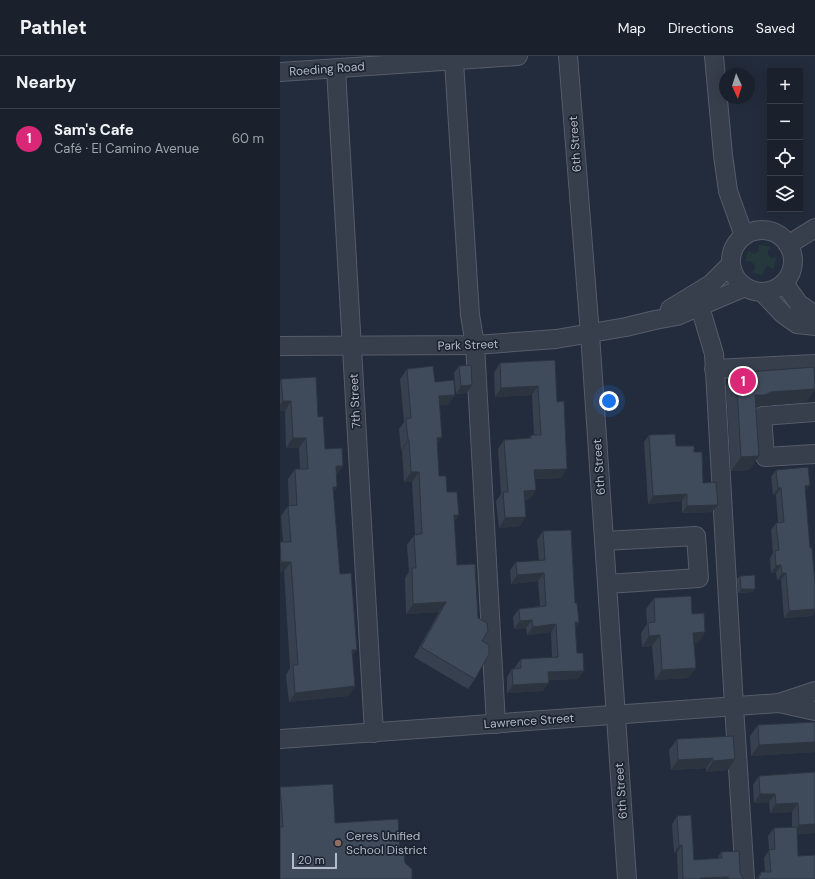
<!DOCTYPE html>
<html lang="en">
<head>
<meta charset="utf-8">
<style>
	:root { --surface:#1a212d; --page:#272e39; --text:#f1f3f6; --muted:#9fa3aa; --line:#383e49; --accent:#db2777 }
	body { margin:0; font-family:"DM Sans",sans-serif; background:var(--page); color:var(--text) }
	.controls { position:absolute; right:12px; top:12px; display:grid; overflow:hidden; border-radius:0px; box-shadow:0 4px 16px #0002 }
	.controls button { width:36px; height:36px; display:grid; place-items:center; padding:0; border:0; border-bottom:1px solid var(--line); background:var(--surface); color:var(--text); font:20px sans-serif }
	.compass { position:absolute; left:439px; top:12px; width:36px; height:36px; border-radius:50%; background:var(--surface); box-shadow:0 4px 16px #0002; rotate:176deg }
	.scale { position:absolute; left:12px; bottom:10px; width:45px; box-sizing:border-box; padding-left:4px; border:2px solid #b2b9c7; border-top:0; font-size:11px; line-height:14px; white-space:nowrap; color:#b2b9c7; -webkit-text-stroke:3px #1c2331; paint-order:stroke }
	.you { position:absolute; left:329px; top:345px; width:14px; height:14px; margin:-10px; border:3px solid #fff; border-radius:50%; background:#1a73e8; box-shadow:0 0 0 6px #1a73e833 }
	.badge { display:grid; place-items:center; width:26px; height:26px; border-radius:50%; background:var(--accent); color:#fff; font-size:13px; font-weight:700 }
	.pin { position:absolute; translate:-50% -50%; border:2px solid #fff; box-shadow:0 1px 4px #0006 }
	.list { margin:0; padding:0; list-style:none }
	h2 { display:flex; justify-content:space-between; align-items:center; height:52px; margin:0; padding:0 16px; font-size:17px }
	h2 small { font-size:13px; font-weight:400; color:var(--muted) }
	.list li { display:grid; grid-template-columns:26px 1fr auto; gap:12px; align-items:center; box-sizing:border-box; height:60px; padding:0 16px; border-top:1px solid var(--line) }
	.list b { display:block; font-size:15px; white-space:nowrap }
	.list p { margin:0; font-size:13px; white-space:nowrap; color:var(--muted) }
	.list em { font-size:13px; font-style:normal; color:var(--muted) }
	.icon { flex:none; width:22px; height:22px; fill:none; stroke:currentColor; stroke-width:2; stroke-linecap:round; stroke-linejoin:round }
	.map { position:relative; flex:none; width:535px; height:823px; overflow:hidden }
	header { display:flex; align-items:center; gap:24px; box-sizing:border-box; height:56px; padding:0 20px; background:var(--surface); border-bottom:1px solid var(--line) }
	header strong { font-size:19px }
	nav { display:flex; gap:22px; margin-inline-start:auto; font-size:14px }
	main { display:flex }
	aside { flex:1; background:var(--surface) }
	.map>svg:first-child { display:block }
	.green { fill:#25393d }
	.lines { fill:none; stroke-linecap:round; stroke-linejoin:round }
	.minor-casing { stroke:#555c6a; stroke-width:20 }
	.minor { stroke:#373e4c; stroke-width:18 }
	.wall { fill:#36404e }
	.shaded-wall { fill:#2c3440 }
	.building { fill:#3f4a5b; stroke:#2c3440 }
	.education-dot { fill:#8d6e63; stroke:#1c2331; stroke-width:1.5 }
	.labels { text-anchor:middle; stroke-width:3.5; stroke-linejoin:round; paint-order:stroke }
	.street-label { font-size:12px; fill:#b2b9c7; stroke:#1c2331 }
	.poi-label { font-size:12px; fill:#b2b9c7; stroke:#1c2331; text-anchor:start }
</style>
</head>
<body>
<header>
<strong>Pathlet</strong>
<nav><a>Map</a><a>Directions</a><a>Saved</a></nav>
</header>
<main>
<aside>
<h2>Nearby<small></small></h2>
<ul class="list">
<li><span class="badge">1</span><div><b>Sam's Cafe</b><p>Café · El Camino Avenue</p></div><em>60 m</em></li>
</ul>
</aside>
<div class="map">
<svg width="535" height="823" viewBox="0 0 535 823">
	<rect width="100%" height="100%" fill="#232c3c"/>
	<path class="green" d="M 479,189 L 483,189 L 490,191 L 488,195 L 488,199 L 491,202 L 496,202 L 494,212 L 493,213 L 488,210 L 485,212 L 482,219 L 472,216 L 475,213 L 475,209 L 470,205 L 466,206 L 467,198 L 469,195 L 474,198 L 479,195 Z"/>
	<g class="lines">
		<defs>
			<g id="minor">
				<path d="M 288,0 L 310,278 L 347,823"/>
				<path d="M 434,0 L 443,99 L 448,135 L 464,180"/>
				<path d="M 174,5 L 190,259 L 195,289 L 216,668"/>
				<path d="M 56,13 L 94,677"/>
				<path d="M 0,16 L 238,0"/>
				<circle cx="482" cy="205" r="31"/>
				<path d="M 508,189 L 535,172"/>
				<path d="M 504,227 L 519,248 L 535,259"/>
				<path d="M 482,236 L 503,258 L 517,268 L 535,270"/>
				<path d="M 420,251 L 434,298 L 454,650 L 465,823"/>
				<path d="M 390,253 L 431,228 L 451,208"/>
				<path d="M 0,290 L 195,289 L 276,283 L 346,271 L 375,264 L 397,260 L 465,231"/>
				<path d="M 434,313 L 535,308"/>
				<path d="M 535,356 L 482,360 L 485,401 L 535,398"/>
				<path d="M 324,485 L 416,480 L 419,522 L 327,528"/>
				<path d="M 499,647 L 535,655"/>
				<path d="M 0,683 L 499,647 L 535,635"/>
			</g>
		</defs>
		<use href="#minor" class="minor-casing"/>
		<use href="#minor" class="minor"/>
	</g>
	<g class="wall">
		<path d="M 275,304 L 281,422 L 255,423 L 256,434 L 250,443 L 244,444 L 240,470 L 219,472 L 216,445 L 221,438 L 218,393 L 224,384 L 249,382 L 251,379 L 254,379 L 252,339 L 215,341 L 214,317 L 220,307 Z"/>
		<path d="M 179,310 L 187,337 L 176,338 L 174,317 Z"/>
		<path d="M 127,313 L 155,326 L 175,339 L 168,349 L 159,349 L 162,381 L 157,388 L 159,420 L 179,459 L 174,466 L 177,509 L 198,562 L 202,585 L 195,623 L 188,633 L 134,601 L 159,556 L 126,558 L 125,522 L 129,516 L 127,489 L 134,479 L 135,479 L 132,426 L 124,426 L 122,394 L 121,394 L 119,373 L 124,366 L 120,323 Z"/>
		<path d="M 456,317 L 535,323 L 535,334 L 526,346 L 481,350 L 476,352 L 470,414 L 451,415 L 446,330 Z"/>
		<path d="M 1,323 L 38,361 L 45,393 L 63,410 L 56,419 L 57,431 L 53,436 L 60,518 L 72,601 L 75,630 L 68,640 L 9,646 L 6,619 L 10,612 L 4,515 L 0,516 L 0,486 L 3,486 L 1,460 L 8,450 L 9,450 L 8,423 L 15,413 L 20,413 L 19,392 L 6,392 L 5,355 L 0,355 L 0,325 Z"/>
		<path d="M 369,379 L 396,390 L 414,396 L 423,427 L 432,456 L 402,457 L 402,445 L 368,448 L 364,386 Z"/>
		<path d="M 496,414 L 525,436 L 530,492 L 535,527 L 535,555 L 532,560 L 504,562 L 501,524 L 497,524 L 496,517 L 491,517 L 490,502 L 493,497 L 491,474 L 496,467 L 498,466 L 496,439 L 493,439 L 491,421 Z"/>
		<path d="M 263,475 L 295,547 L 299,566 L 295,571 L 298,623 L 268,624 L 263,635 L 227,637 L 227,621 L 232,613 L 235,613 L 235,611 L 241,603 L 272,601 L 271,576 L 247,579 L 246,572 L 234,573 L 233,561 L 239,553 L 260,550 L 258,525 L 231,528 L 230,514 L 236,506 L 259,505 L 257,484 Z"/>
		<path d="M 460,520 L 473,536 L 458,537 L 457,523 Z"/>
		<path d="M 374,542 L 412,558 L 425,576 L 418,587 L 414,587 L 416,612 L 408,622 L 375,624 L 372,590 L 362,591 L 361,577 L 367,568 L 366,553 Z"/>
		<path d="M 535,666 L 535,696 L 471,700 L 470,680 L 478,669 Z"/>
		<path d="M 397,683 L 455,703 L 448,714 L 426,716 L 426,712 L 391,714 L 389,694 Z"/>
		<path d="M 535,716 L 535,777 L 517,778 L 518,800 L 535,823 L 476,823 L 481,816 L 485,816 L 484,802 L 489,794 L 488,780 L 494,772 L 512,771 L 512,756 L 490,757 L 489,746 L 474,747 L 473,729 L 479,720 Z"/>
		<path d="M 0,731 L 55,767 L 120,795 L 125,807 L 0,771 Z"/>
		<path d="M 397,760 L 414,804 L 437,803 L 441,796 L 460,816 L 462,821 L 464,823 L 398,823 L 397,797 L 394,797 L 392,768 Z"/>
	</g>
	<g class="shaded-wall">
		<path d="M 192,329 L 187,337 L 176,338 L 181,330 Z"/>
		<path d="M 258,330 L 252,339 L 215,341 L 221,332 Z"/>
		<path d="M 535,333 L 535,334 L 526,346 L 481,350 L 475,352 L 475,339 L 491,336 Z"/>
		<path d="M 175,339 L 168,349 L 152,350 L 159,340 Z"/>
		<path d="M 3,345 L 11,345 L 5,355 L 0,355 L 0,349 Z"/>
		<path d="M 162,381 L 155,391 L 157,382 Z"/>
		<path d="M 13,382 L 26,382 L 19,392 L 6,392 Z"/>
		<path d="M 128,384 L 129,384 L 122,394 L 121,394 Z"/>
		<path d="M 479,400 L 470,414 L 451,415 L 461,401 Z"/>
		<path d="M 56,410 L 63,410 L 56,420 Z"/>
		<path d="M 287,413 L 281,422 L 248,423 L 254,414 Z"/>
		<path d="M 131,416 L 139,416 L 132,426 L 124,426 Z"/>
		<path d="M 530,429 L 525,436 L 525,430 Z"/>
		<path d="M 53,431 L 57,431 L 50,441 Z"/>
		<path d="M 498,432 L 501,432 L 496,439 L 493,439 Z"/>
		<path d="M 256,434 L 250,443 L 237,444 L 244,435 Z"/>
		<path d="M 407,438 L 402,445 L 368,448 L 373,440 Z"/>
		<path d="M 438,449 L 432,456 L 402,457 L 407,450 Z"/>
		<path d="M 174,459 L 179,459 L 172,469 Z"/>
		<path d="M 246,461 L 240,470 L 219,472 L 225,462 Z"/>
		<path d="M 1,506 L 11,506 L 4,515 L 0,516 L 0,507 Z"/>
		<path d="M 501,509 L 496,517 L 491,517 L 496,510 Z"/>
		<path d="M 264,517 L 258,525 L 231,528 L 237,519 Z"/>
		<path d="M 502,517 L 506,517 L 501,524 L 497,524 Z"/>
		<path d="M 461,533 L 475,533 L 473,536 L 458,537 Z"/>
		<path d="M 166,546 L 159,556 L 126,558 L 133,548 Z"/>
		<path d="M 535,553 L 535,555 L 532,560 L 504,562 L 509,555 Z"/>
		<path d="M 252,564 L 246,572 L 234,573 L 240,565 Z"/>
		<path d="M 295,566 L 299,566 L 294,574 Z"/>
		<path d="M 276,568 L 271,576 L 247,579 L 253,571 Z"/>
		<path d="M 425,576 L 418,587 L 406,588 L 413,577 Z"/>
		<path d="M 380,579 L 372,590 L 362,591 L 369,580 Z"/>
		<path d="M 72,594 L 77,594 L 70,604 Z"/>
		<path d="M 416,612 L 408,622 L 375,624 L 382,614 Z"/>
		<path d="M 304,615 L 298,623 L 262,624 L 268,616 Z"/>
		<path d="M 269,627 L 263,635 L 227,637 L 233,629 Z"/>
		<path d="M 75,630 L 68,640 L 9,646 L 15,637 Z"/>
		<path d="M 535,686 L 535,696 L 471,700 L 479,689 Z"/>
		<path d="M 433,702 L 426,712 L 391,714 L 398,704 Z"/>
		<path d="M 455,703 L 448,714 L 426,716 L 433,705 Z"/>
		<path d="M 480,738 L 495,738 L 489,746 L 474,747 Z"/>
		<path d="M 518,747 L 512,756 L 490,757 L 496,748 Z"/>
		<path d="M 535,768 L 535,777 L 513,778 L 519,769 Z"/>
		<path d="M 402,789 L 397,797 L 394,797 L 399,790 Z"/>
		<path d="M 448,821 L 447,823 L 420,823 L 420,822 Z"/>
	</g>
	<g class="building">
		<path d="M 275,304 L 277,346 L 284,345 L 287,413 L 254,414 L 256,434 L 244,435 L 246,461 L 225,462 L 223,436 L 228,436 L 224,384 L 251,382 L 251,379 L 261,379 L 258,330 L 221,332 L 220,307 Z"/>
		<path d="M 191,309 L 192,329 L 181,330 L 179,310 Z"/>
		<path d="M 153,310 L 155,326 L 174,324 L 175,339 L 159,340 L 162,381 L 157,382 L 159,420 L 166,420 L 167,436 L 177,436 L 179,459 L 174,459 L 177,509 L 195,508 L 198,562 L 207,567 L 208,575 L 202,585 L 209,589 L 209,598 L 195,623 L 141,591 L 166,546 L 133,548 L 132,512 L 136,512 L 134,479 L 142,478 L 139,416 L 131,416 L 129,384 L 128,384 L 126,363 L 131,362 L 127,313 Z"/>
		<path d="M 534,311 L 535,333 L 491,336 L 485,339 L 475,339 L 479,400 L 461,401 L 456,317 Z"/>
		<path d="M 36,321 L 38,361 L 43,360 L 45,393 L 62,392 L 63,410 L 56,410 L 57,431 L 53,431 L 60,518 L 71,517 L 77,594 L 72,594 L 75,630 L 15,637 L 13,609 L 18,609 L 11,506 L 1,506 L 0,486 L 11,486 L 8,450 L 17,449 L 15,413 L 28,413 L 26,382 L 13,382 L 11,345 L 3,345 L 1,323 Z"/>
		<path d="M 395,378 L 396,390 L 414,390 L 414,396 L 422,396 L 423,427 L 436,426 L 438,449 L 407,450 L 407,438 L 373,440 L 369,379 Z"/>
		<path d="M 528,411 L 530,429 L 525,430 L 530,492 L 532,492 L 535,527 L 535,553 L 509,555 L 506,517 L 502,517 L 501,509 L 496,510 L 495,495 L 499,494 L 496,467 L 504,466 L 501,432 L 498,432 L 496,414 Z"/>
		<path d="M 291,474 L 295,547 L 297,547 L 299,566 L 295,566 L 297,597 L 303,597 L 304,615 L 268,616 L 269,627 L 233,629 L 232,613 L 241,612 L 241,603 L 278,601 L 276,568 L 253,571 L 252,564 L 240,565 L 239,553 L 266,550 L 264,517 L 237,519 L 236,506 L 265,504 L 263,475 Z"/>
		<path d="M 475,519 L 475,533 L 461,533 L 460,520 Z"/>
		<path d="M 411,540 L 412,558 L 424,557 L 425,576 L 413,577 L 416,612 L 382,614 L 380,579 L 369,580 L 368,567 L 375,566 L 374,542 Z"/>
		<path d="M 535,666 L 535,686 L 479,689 L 478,669 Z"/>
		<path d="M 453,680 L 455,703 L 433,705 L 433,702 L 398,704 L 397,683 Z"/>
		<path d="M 535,716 L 535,768 L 519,769 L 518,747 L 496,748 L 495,738 L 480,738 L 479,720 Z"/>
		<path d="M 53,728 L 55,767 L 118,763 L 120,795 L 124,798 L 125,807 L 132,813 L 132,823 L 0,823 L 0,771 L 3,771 L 0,731 Z"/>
		<path d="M 411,759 L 414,804 L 442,802 L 441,796 L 459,795 L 460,816 L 462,821 L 464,823 L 449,823 L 448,821 L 420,822 L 420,823 L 403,823 L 402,789 L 399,790 L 397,760 Z"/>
		<path d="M 517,771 L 518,800 L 535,799 L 535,823 L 477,823 L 480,820 L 481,816 L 491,816 L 489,794 L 495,793 L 494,772 Z"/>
	</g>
	<circle class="education-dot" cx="58" cy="787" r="4"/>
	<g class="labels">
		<g class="street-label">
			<text transform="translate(47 13) rotate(-4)" y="4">Roeding Road</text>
			<text transform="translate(295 88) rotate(-94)" y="4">6th Street</text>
			<text transform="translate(188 289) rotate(-2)" y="4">Park Street</text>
			<text transform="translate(75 345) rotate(-93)" y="4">7th Street</text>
			<text transform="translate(319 411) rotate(-94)" y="4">6th Street</text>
			<text transform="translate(249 665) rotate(-4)" y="4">Lawrence Street</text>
			<text transform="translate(341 735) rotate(-94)" y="4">6th Street</text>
		</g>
		<g class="poi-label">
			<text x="66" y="784">Ceres Unified<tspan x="66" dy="14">School District</tspan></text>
		</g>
	</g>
</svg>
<div class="controls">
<button>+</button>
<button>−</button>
<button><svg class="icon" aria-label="locate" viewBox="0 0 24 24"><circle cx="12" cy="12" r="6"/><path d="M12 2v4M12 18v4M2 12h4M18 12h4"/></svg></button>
<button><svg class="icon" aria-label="layers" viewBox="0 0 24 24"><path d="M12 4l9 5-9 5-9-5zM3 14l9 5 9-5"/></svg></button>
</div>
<svg class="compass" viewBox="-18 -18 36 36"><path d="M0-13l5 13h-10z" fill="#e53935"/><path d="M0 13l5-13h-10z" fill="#9fa3aa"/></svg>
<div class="scale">20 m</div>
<div class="you"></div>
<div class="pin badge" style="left:463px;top:325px">1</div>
</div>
</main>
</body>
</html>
